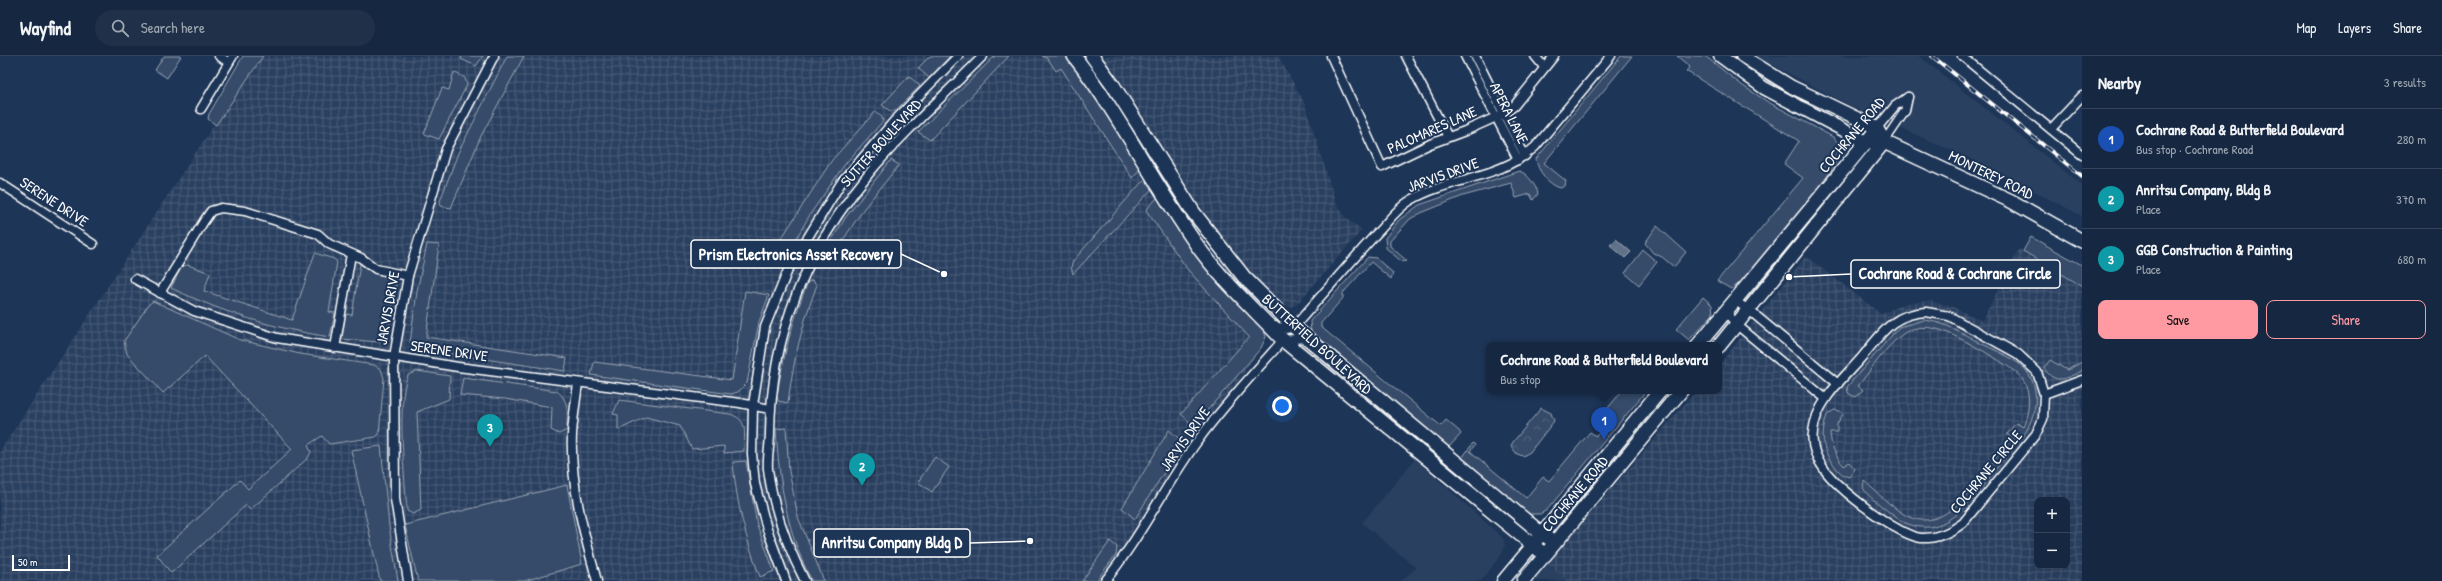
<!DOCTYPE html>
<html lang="en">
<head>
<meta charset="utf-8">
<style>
	:root { --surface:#162841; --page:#1f3048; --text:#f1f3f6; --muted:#9ea6b1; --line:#35445a; --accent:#ff9aa2 }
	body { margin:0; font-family:"Patrick Hand",sans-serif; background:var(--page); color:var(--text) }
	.controls { position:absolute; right:12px; bottom:12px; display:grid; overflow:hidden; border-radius:8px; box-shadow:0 4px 16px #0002 }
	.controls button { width:36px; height:36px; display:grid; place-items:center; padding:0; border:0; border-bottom:1px solid var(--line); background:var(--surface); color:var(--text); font:20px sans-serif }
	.scale { position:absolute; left:12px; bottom:10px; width:58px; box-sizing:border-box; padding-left:4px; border:2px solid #fff; border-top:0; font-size:11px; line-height:14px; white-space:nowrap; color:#fff; -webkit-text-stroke:3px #1d3557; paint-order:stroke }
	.you { position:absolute; left:1282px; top:350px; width:14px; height:14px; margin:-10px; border:3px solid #fff; border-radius:50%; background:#1a73e8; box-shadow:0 0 0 6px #1a73e833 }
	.badge { display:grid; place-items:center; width:26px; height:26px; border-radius:50%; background:var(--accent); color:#fff; font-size:13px; font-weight:700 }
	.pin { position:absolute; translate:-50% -33px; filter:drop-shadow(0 1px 2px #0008) }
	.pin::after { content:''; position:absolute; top:21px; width:14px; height:12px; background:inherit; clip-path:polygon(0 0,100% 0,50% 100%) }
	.popup { position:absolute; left:1486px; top:286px; width:236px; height:52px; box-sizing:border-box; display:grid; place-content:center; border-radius:8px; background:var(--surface); filter:drop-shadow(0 1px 3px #0005); font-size:13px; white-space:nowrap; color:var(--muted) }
	.popup b { font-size:15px; color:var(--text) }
	.popup::after { content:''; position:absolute; left:50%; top:100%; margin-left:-8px; border:8px solid transparent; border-top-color:var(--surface) }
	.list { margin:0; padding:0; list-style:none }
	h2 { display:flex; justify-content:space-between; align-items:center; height:52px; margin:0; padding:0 16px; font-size:17px }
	h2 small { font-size:13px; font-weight:400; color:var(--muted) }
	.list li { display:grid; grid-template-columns:26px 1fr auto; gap:12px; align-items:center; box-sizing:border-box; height:60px; padding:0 16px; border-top:1px solid var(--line) }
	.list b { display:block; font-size:15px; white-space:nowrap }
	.list p { margin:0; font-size:13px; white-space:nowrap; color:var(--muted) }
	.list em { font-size:13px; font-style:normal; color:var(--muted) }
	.actions { display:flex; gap:8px; padding:12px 16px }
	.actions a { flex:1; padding:9px 0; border:1px solid var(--accent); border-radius:8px; text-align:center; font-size:14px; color:var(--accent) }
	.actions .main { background:var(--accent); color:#111 }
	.icon { flex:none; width:22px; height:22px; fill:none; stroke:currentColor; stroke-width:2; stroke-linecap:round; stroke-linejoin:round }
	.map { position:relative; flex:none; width:2082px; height:525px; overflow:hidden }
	header { display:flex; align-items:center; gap:24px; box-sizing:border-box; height:56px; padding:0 20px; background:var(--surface); border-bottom:1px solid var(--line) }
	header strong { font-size:19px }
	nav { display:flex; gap:22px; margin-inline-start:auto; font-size:14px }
	.search { width:280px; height:36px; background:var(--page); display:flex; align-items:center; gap:10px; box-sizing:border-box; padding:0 14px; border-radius:22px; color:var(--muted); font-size:15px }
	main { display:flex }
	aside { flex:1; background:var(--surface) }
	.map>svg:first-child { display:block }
	.built { fill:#2a4161 }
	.industrial { fill:url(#industrial-grid); fill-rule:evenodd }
	.grass { fill:#364b69; stroke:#9aa5b4 }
	.forest { fill:url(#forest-crowns); stroke:#9aa5b4 }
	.water { fill:#617289; stroke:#a0aab8 }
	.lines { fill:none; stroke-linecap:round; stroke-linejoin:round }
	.minor-casing { stroke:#fff; stroke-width:11 }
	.secondary-casing { stroke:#fff; stroke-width:15 }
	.primary-casing { stroke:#fff; stroke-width:16 }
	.minor { stroke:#1d3557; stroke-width:8 }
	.secondary { stroke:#1d3557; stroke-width:12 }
	.primary { stroke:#1d3557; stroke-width:13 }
	.rail-casing { stroke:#fff; stroke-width:4 }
	.rail { stroke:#1d3557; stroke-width:2.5; stroke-dasharray:8; stroke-linecap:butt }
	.labels { text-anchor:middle; stroke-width:4; stroke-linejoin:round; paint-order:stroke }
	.street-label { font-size:15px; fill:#fff; stroke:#1d3557 }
	.leader { fill:none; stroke:#fff; stroke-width:1.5 }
	.callout-dot { fill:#fff; stroke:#1d3557; stroke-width:1.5 }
	.callout { fill:#1d3557; stroke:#fff; stroke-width:1.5 }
	.callout-label { font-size:16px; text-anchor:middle; font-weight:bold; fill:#fff }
</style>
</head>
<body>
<header>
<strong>Wayfind</strong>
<div class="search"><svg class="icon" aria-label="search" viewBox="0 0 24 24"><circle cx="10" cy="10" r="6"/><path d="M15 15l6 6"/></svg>Search here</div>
<nav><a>Map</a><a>Layers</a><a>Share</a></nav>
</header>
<main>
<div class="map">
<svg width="2082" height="525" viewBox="0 0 2082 525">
	<defs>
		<pattern id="industrial-grid" width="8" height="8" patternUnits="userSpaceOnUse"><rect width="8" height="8" fill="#2a4161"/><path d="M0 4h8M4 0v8" fill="none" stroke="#4a5e79"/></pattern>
		<pattern id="forest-crowns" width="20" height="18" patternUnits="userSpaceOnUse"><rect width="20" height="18" fill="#364b69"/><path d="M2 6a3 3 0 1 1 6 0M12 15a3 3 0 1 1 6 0" fill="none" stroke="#546680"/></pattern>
	</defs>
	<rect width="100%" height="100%" fill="#1d3557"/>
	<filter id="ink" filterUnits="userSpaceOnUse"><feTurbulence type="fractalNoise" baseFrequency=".025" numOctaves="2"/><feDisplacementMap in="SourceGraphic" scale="8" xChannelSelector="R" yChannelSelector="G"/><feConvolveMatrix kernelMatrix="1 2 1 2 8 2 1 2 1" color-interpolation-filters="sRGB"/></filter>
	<g filter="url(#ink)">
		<g class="built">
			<path d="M 1756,0 L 1919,0 L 2082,129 L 2082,160 L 1978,106 L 1853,51 Z"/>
			<path d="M 1415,403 L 1503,482 L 1505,490 L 1502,498 L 1481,525 L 1401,525 L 1416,512 L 1362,467 Z"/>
			<path d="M 1547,508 L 1568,525 L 1533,525 Z"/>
		</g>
		<g class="industrial">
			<path d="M 259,0 L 1058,0 L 1262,276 L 1263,288 L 1105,525 L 0,525 L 0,395 Z"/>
			<path d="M 1102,0 L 1278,0 L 1305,48 L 1336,147 L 1346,162 L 1362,174 L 1296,249 L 1291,251 L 1281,249 L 1229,192 L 1185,130 L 1121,25 Z"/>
			<path d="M 2019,193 L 2082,231 L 2082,525 L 1568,525 L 1547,508 L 1696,335 L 1719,335 L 1719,309 L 1806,200 L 1881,258 L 1906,247 L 1930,245 L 1951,250 L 1982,265 ZM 2037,444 L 2067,444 L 2067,510 L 2037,510 Z"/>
		</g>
		<g class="grass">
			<path d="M 164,0 L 181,0 L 167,22 L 155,14 Z"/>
			<path d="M 243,0 L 263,0 L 216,69 L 208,63 L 209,58 Z"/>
			<path d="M 462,0 L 483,0 L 476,10 L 461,3 Z"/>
			<path d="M 507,0 L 524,0 L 481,80 L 451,152 L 441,150 L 440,145 L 458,97 Z"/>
			<path d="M 930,0 L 950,0 L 929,22 L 918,12 Z"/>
			<path d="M 995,0 L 1009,0 L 930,84 L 918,76 Z"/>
			<path d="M 1042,0 L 1068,0 L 1080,15 L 1141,112 L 1132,122 L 1061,12 L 1056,15 L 1048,3 Z"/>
			<path d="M 1621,0 L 1632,0 L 1544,107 L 1566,125 L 1565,130 L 1560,132 C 1549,129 1537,114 1536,103 Z"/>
			<path d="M 1677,0 L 1705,0 L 1743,30 L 1768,46 L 1833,81 L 1841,90 C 1843,113 1759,205 1740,227 L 1731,233 L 1717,225 L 1803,122 L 1784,108 L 1799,85 L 1686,15 L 1690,11 Z"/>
			<path d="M 454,16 L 465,22 L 467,29 L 439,83 L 424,78 L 442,32 L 449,34 Z"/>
			<path d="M 909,20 L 920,30 L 895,55 L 890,55 L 882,49 Z"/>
			<path d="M 875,56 L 881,59 L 883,65 L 845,108 L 811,157 L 786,200 L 783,205 L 768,203 L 832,104 Z"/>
			<path d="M 891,104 L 899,109 L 865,151 L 835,196 L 828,190 L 846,161 Z"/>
			<path d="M 1519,115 C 1527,117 1536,129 1538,138 L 1533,144 L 1530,138 L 1516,142 L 1511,127 L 1463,140 L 1421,157 L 1410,163 L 1390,185 L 1390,190 L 1407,205 L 1402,206 L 1386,192 L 1385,182 L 1399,164 L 1419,149 Z"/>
			<path d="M 1145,125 L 1151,128 L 1151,134 L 1073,218 L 1071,211 L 1073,205 L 1141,127 Z"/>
			<path d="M 1158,141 L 1263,271 L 1266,281 L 1261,292 L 1194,370 L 1181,358 L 1249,281 L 1188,214 L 1146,154 Z"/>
			<path d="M 1657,170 L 1686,196 L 1674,211 L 1662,201 L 1653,197 L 1645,187 Z"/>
			<path d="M 2031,181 L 2082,209 L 2082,230 L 2023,195 Z"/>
			<path d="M 427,188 L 439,189 L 426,281 L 567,302 L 565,315 L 424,294 L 410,287 L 417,235 Z"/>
			<path d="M 1643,194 L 1657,206 L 1639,229 L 1625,217 Z"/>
			<path d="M 315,197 L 334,203 L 337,206 L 329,256 L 335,257 L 330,281 C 272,272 224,257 171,232 L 182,210 L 188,209 L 210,217 L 204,235 L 292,264 Z"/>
			<path d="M 1368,201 L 1376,202 L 1393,217 L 1391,223 L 1371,206 L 1343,237 L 1343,242 L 1321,267 L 1321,271 L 1441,370 L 1446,364 L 1459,375 L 1461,378 L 1449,391 L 1311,278 L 1310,265 Z"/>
			<path d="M 360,208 L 375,218 L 393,222 L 396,227 L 388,278 L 379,286 L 342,283 L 345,258 L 352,259 Z"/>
			<path d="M 812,224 L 817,229 C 802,268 793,306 788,347 L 778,345 L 777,340 C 783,300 793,263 808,226 Z"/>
			<path d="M 745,235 L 769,239 L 759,266 L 747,327 L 738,336 L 731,338 L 591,319 L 594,306 L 732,324 Z"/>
			<path d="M 1703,241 L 1712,249 L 1713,258 L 1689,284 L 1676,273 Z"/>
			<path d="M 153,245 L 240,284 L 300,298 L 374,309 L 381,313 L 384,322 L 379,378 L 376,381 L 329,388 L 322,380 L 308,389 L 311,396 L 308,402 L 250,454 L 246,449 L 171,517 L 157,499 L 240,424 L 248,433 L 292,393 L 205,300 L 163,337 L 127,298 L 124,285 L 149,248 Z"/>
			<path d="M 1924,264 C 1945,266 1962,277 1980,287 C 1993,293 2007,299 2018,307 C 2044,326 2037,360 2022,382 L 2013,383 L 2007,378 L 2016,367 L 2023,371 C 2029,354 2032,341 2023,324 C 2017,312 1955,278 1940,274 C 1930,271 1920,270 1910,274 C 1891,282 1871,314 1858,330 L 1863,334 L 1855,341 L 1848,337 L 1847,331 L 1899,271 Z"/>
			<path d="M 2050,304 L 2067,314 L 2082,306 L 2082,315 C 2066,322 2055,330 2044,312 Z"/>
			<path d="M 417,315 L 450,320 L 449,343 L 417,356 L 421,454 L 413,458 L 407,455 C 405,423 396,347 408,319 Z"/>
			<path d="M 463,322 L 557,335 C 570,345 567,358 567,374 L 559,378 L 551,374 L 552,351 L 505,343 L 460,339 Z"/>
			<path d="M 1622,335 L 1646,335 L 1547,454 L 1540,458 L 1528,458 L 1462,402 L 1473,387 L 1475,389 L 1470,395 L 1526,442 L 1543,421 L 1549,425 L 1590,376 L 1596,380 L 1605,370 L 1598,364 Z"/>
			<path d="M 619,344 L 730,358 C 749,364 744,377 744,395 L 724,397 L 724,390 L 692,393 L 680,370 L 646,361 L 618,374 L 618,359 L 613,358 Z"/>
			<path d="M 1834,354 L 1840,355 L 1843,358 L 1837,368 L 1837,376 L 1830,376 C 1831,390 1835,400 1844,410 L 1849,406 L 1855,413 L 1849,421 C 1842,419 1838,415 1834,409 C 1821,394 1821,378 1827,359 Z"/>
			<path d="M 786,372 L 789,415 L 798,461 L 824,525 L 812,525 C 787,478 779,426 776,373 Z"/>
			<path d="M 1169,374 L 1183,386 L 1135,463 L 1122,452 Z"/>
			<path d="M 381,390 L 389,470 L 398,525 L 380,525 L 351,394 Z"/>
			<path d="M 2002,394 L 2005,402 C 1975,438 1942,499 1890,457 C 1881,449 1869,442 1863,432 L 1864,425 C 1877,436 1892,452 1907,460 C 1948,480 1981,420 2002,394 Z"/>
			<path d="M 935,401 L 949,411 L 932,436 L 918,426 Z"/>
			<path d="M 746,405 L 757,469 L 774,515 L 760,521 C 746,483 736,447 733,406 Z"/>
			<path d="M 567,429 L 582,508 L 524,525 L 418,525 L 405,469 Z"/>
			<path d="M 1110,485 L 1117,491 L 1116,499 L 1096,525 L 1082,525 Z"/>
		</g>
		<path class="forest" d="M 1541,352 L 1551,357 L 1554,365 L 1530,396 L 1523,400 L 1517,398 L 1511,390 L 1513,386 Z"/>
		<path class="water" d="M 1616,183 L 1631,196 L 1625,202 L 1610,189 Z"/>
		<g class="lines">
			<defs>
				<g id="minor">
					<path d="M 219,0 L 228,6"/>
					<path d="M 1331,0 L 1382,111 L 1430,88 L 1465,75 L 1503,58 L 1514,50 L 1554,0"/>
					<path d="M 1406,0 L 1448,81"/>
					<path d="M 1465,0 L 1518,104"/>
					<path d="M 1475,0 L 1525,100"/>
					<path d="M 1535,0 L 1544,11"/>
					<path d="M 1962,0 L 2082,99"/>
					<path d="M 201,53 L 233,0"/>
					<path d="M 1877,72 L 1895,50 L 1908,41"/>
					<path d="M 2051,73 L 2082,40"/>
					<path d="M 1884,86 L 1905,55 L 1908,41"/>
					<path d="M 0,127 L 93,188"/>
					<path d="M 135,223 L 194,255 L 277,282 L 458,311 L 740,347 L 770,353"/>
					<path d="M 160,237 L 204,165 L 211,155 L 221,152 L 245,155 L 318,178 L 329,188 L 361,202 L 376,213 L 408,220"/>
					<path d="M 1735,245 L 1749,254 L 1838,328"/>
					<path d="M 1726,256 L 1737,269 L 1826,343"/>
					<path d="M 1926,256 L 1949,260 L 2018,298 L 2037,316 L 2044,338 L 2043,363 L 2036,378 L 1963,467 C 1951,476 1936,483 1921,482 C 1897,479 1838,433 1824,413 C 1816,402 1811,389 1813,376 C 1816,345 1843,323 1862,301 C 1882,277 1892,258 1926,256 Z"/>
					<path d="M 1268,268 L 1286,273 L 1294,271 C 1321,240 1348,209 1376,178 C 1387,167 1397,152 1411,144 C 1451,121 1500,123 1535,91 L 1611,0"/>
					<path d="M 335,292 L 351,198"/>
					<path d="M 578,327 C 576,344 573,361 572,378 C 570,428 584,478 597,525"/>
					<path d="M 2044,338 L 2082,324"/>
					<path d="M 408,525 L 395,443 L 394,301 L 408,220 L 446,93 L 494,0"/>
					<path d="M 786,525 L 767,473 L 755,428 L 752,398 L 753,349 L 765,271 L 788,214 L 841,127 L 894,65 L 958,0"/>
					<path d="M 805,525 C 787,490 773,452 768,413 C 767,402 770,389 770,377 C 771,276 807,192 871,115 C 905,74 946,38 983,0"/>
					<path d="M 1105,525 C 1141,481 1165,429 1199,383 C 1225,348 1255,316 1283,284 L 1306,282"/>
				</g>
				<g id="secondary">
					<path d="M 1720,0 L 1764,32 L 1866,86 L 1877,72"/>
					<path d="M 1742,0 L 1792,31 L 1877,72 L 1881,79"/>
					<path d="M 1503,525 L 1542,478 L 1555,487"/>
					<path d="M 1523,525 L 1545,499"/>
				</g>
				<g id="primary">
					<path d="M 1074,0 C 1119,58 1152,125 1194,185 C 1219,222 1253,252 1283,284 L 1545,499 L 1681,335"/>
					<path d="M 1092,0 L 1113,29 L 1194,157 L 1244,221 L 1294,271 L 1542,478 L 1660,335"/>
					<path d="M 1698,289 L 1866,86 L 1884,86 L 2011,145 L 2082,185"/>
					<path d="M 1719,290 L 1884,86"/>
				</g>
			</defs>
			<use href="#minor" class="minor-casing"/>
			<use href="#secondary" class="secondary-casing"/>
			<use href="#primary" class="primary-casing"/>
			<use href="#minor" class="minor"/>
			<use href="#secondary" class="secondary"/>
			<use href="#primary" class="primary"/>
			<defs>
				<path id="rail" d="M 1932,0 L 2082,120"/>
			</defs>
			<use href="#rail" class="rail-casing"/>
			<use href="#rail" class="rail"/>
		</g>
	</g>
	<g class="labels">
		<g class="street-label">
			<text transform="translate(1509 57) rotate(63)" y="5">APERA LANE</text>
			<text transform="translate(1432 74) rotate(-24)" y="5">PALOMARES LANE</text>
			<text transform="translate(1852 79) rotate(-50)" y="5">COCHRANE ROAD</text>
			<text transform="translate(881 87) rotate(-48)" y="5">SUTTER BOULEVARD</text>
			<text transform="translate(1443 119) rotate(-20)" y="5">JARVIS DRIVE</text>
			<text transform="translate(1991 119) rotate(26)" y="5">MONTEREY ROAD</text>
			<text transform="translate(54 146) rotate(33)" y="5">SERENE DRIVE</text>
			<text transform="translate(388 252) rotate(-80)" y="5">JARVIS DRIVE</text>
			<text transform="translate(1317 288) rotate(42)" y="5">BUTTERFIELD BOULEVARD</text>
			<text transform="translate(449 295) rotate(8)" y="5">SERENE DRIVE</text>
			<text transform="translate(1185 383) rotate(-55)" y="5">JARVIS DRIVE</text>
			<text transform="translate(1986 416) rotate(-50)" y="5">COCHRANE CIRCLE</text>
			<text transform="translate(1575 438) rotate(-50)" y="5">COCHRANE ROAD</text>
		</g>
	</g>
	<path class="leader" d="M944 218L901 198M1789 221L1851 218M1030 485L970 487"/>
	<g class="callout-dot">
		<circle cx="944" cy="218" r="4"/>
		<circle cx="1789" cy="221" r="4"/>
		<circle cx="1030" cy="485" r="4"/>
	</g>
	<g class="callout">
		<rect x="691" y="184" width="210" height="28" rx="4"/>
		<rect x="1851" y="204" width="209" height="28" rx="4"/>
		<rect x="814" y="473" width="156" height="28" rx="4"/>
	</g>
	<g class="callout-label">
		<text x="796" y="204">Prism Electronics Asset Recovery</text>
		<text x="1955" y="223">Cochrane Road &amp; Cochrane Circle</text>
		<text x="892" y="492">Anritsu Company Bldg D</text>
	</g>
</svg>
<div class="controls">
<button>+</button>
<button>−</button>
</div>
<div class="scale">50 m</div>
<div class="you"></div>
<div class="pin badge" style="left:1604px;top:384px;background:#1a4fb4">1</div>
<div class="popup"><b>Cochrane Road &amp; Butterfield Boulevard</b>Bus stop</div>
<div class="pin badge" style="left:862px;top:430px;background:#0f9aa8">2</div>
<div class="pin badge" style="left:490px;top:391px;background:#0f9aa8">3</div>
</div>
<aside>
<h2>Nearby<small>3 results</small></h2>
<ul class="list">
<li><span class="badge" style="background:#1a4fb4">1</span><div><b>Cochrane Road &amp; Butterfield Boulevard</b><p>Bus stop · Cochrane Road</p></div><em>280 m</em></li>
<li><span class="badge" style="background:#0f9aa8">2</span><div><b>Anritsu Company, Bldg B</b><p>Place</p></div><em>370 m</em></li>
<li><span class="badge" style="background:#0f9aa8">3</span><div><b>GGB Construction &amp; Painting</b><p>Place</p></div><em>680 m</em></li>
</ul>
<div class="actions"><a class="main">Save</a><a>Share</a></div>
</aside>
</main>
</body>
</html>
